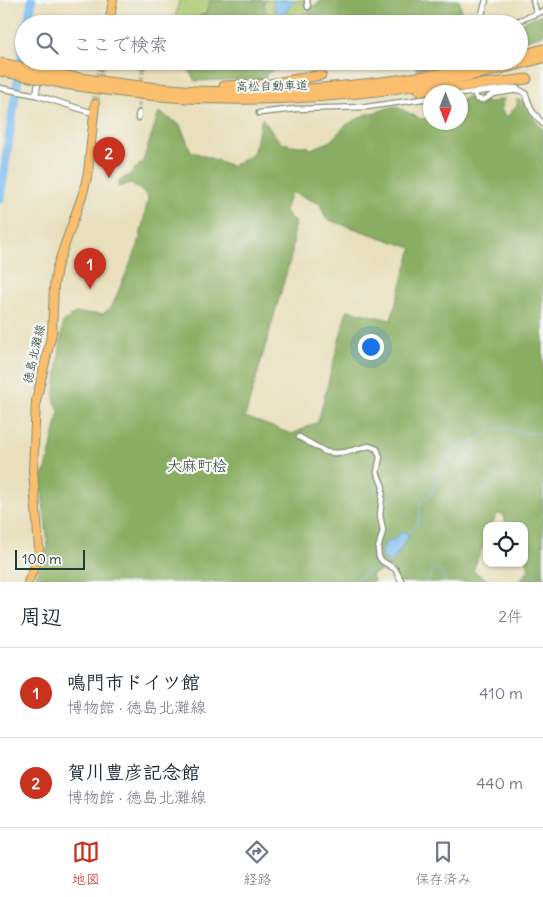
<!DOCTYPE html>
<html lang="ja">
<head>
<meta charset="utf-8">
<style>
	:root { --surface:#fff; --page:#f2f2f3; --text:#1f2937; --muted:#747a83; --line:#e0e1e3; --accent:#c8321e }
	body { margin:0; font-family:Delius,"Klee One",sans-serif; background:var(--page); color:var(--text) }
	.controls { position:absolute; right:15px; bottom:15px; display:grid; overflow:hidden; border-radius:10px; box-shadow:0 1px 4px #0004 }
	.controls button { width:45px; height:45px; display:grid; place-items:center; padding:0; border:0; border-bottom:1px solid var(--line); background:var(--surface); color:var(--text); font:25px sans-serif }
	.compass { position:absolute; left:423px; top:85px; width:45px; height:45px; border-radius:50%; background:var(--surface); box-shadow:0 1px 4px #0004; rotate:180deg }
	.scale { position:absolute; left:15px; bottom:12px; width:70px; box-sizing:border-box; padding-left:5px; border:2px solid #1f3d34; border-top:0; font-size:14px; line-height:18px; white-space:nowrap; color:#1f3d34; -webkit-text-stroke:4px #f6f6f2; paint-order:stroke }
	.you { position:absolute; left:370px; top:346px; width:18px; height:18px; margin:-12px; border:4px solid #fff; border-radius:50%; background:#1a73e8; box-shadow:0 0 0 8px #1a73e833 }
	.badge { display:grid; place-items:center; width:32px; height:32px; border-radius:50%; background:var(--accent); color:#fff; font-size:16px; font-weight:700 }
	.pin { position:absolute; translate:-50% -41px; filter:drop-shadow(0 1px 2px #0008) }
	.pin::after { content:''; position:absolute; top:26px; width:18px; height:15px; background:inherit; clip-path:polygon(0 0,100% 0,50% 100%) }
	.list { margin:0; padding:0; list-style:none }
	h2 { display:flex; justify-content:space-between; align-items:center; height:65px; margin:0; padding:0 20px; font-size:21px }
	h2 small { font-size:16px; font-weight:400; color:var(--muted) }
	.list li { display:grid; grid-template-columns:32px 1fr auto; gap:15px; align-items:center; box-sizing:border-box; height:90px; padding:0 20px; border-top:1px solid var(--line) }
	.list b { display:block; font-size:19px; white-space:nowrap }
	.list p { margin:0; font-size:16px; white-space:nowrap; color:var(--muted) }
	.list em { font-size:16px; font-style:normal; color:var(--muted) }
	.icon { flex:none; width:28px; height:28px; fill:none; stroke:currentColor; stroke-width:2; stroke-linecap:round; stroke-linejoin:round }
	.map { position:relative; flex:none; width:543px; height:582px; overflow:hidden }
	.search { position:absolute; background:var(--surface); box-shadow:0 1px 4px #0004; left:15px; right:15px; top:15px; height:55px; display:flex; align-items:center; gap:12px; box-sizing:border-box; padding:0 18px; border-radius:28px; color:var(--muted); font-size:19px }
	.sheet { height:245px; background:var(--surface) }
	nav { display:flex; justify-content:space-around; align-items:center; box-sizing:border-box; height:70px; border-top:1px solid var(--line); background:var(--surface); font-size:14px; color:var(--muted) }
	nav a { display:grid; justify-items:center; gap:2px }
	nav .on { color:var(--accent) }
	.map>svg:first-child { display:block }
	.green { fill:#acc970; stroke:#668352 }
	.forest { fill:#89ad62; stroke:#54754b; fill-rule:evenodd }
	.water { fill:#7cbdf1; stroke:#4e7d92 }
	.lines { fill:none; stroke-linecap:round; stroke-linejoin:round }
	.stream { stroke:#7cbdf1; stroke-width:1 }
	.river { stroke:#7cbdf1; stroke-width:9 }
	.minor-tunnel { stroke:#c1bfa0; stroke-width:4.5; stroke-dasharray:4.5 2; stroke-linecap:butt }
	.primary-tunnel { stroke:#c1bfa0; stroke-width:8; stroke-dasharray:8 4; stroke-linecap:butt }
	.minor-casing { stroke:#848e78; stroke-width:7 }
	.primary-casing { stroke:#848e78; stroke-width:10 }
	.motorway-casing { stroke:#848e78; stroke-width:11 }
	.minor { stroke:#fff; stroke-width:4.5 }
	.primary { stroke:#fabe6d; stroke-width:8 }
	.motorway { stroke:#fabe6d; stroke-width:9 }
	.motorway-bridge-casing { stroke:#848e78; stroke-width:11; stroke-linecap:butt }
	.motorway-bridge { stroke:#fabe6d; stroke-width:9 }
	.labels { text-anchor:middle; stroke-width:4.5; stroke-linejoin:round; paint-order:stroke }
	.street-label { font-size:12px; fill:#1f3d34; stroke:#f6f6f2 }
	.quarter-label { font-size:15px; fill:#1f3d34; stroke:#f6f6f2 }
</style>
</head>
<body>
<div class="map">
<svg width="543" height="582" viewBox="0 0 543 582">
	<rect width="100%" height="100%" fill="#f6f6f2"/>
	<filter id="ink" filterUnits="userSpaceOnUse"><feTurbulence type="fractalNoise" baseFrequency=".02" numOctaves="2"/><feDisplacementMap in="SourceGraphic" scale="10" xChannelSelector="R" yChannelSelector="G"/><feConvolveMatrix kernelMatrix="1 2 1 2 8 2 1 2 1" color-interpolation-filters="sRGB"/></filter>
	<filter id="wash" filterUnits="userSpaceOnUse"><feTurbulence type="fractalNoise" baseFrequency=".0096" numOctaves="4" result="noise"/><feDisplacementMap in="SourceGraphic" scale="20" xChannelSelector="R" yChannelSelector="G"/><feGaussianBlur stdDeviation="1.12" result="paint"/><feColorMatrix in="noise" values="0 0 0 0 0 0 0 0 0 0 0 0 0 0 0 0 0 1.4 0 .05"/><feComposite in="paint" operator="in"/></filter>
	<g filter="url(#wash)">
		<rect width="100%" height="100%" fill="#e9dfbb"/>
		<path class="green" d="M 179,0 L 305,0 L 306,12 L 300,24 L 174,24 Z"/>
		<g class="forest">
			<path d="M 210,0 L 266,0 L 264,2 L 266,16 L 269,24 L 191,24 L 200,15 L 206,14 Z"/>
			<path d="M 320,0 L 459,0 L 465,24 L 360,24 L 323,15 L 319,17 L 315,24 L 303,24 L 310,8 L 320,2 Z"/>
			<path d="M 543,14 L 543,35 L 519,42 L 518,24 Z"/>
			<path d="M 186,61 L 279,61 L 279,66 L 268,73 L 264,79 L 195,81 L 186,65 Z"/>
			<path d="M 467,97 C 483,104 488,104 504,98 L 501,108 L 504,116 L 508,116 L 517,105 L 517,99 C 527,102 533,122 543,129 L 543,582 L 520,582 L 529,569 L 524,551 L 524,526 L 506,526 L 504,515 L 497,514 L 491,526 L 487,526 L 487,535 L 473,571 L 490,582 L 397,582 L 392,567 L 372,574 L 374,582 L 34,582 L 48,547 L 41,481 L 47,466 L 59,411 L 54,399 L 63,322 L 75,313 L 103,314 L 112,306 L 138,246 L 148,199 L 147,195 L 131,183 L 118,187 L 119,181 L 128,176 L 143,161 L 159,112 L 180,125 L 191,151 L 232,166 L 253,154 L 262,118 L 281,143 L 299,146 L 307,146 L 311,149 L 329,142 L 346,125 L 365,115 L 395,106 L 421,119 L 430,118 L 430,122 L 460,122 L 461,101 ZM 291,192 L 320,204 L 326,219 L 412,248 L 391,320 L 347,310 L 318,422 L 292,434 L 245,417 L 292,253 L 295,223 L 285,211 Z"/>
		</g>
		<g class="water">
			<path d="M 273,0 L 296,0 L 286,10 L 287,21 L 289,24 L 283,24 L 284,20 L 276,15 Z"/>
			<path d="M 401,532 L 409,534 L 408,538 L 391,563 L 383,558 L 382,552 L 385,543 L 395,539 Z"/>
		</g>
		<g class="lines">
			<g class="stream">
				<path d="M 406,534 C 422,524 418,518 421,501 L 431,496 L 437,473 L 446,463 L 453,449 C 472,447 480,433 499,429 C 508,427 516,432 525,433 C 531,433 536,433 541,433"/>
				<path d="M 351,582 L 368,572 L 386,567"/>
				<path d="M 427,582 L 433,570 L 438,568 L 446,582"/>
				<path d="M 477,582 L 479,580 L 486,582"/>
				<path d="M 517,582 C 527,567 529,572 541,582"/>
			</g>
			<g class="river">
				<path d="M 28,24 L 32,0"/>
				<path d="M 0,199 C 8,148 14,97 24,46"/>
			</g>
		</g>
	</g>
	<g filter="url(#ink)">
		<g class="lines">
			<g class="minor-tunnel">
				<path d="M 468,61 L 475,95"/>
				<path d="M 141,87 L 143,66"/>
				<path d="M 139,113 L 140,94"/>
			</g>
			<path class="primary-tunnel" d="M 95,104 L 101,66"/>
			<defs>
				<g id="minor">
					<path d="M 307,0 L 308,7"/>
					<path d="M 533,0 L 536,12"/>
					<path d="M 479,24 L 486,0"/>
					<path d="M 510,24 L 543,11"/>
					<path d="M 143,66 L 143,61"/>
					<path d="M 0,88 L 36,95 L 93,113"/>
					<path d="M 460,94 L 511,88 L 516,88 L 525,93 L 532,111 L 543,124"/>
					<path d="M 36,95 L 42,61"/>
					<path d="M 475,95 L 477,99 L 484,100 L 493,94 L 518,90"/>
					<path d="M 259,113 L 295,109 L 366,107 L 430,98"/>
					<path d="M 138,118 L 139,113"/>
					<path d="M 299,437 L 326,452 L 335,453 L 346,452 L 369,446 L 377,449 L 380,457 L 377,472 L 383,487 L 380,515 L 383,531 L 378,549 L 379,557 L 382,561 L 395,569 L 402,582"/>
				</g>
				<g id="primary">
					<path d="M 109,24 L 113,0"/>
					<path d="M 101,66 L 102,61"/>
					<path d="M 28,582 L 36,564 L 39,549 L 33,471 L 36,401 L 52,333 L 54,286 L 57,267 L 83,193 L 88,173 L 95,104"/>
				</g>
				<g id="motorway">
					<path d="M 519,56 L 543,49"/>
					<path d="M 420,65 L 458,61"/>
					<path d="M 67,76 C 109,83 152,88 195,91 C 260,94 325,89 389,81 C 426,76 464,71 501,61"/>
					<path d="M 65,84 C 118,92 170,99 224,99 C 331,101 439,87 543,58"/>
					<path d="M 224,86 L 270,84 L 321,75"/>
					<path d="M 420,91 L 527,79"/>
				</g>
			</defs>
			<use href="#minor" class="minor-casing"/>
			<use href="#primary" class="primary-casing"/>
			<use href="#motorway" class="motorway-casing"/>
			<use href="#minor" class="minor"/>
			<use href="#primary" class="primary"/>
			<use href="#motorway" class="motorway"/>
			<defs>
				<g id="motorway-bridge">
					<path d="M 0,63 L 67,76"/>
					<path d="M 0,71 L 65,84"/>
				</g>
			</defs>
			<use href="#motorway-bridge" class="motorway-bridge-casing"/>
			<use href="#motorway-bridge" class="motorway-bridge"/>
		</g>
	</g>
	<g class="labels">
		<g class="street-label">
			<text transform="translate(272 86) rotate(-1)" y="4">高松自動車道</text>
			<text transform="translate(34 354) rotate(-77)" y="4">徳島北灘線</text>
		</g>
		<g class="quarter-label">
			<text x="197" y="471">大麻町桧</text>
		</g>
	</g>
</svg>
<div class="controls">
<button><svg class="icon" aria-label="locate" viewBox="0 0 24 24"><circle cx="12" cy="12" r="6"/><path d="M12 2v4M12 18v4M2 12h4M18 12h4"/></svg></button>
</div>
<svg class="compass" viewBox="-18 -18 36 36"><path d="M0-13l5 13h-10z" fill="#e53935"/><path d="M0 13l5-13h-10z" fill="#747a83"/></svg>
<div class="scale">100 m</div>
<div class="you"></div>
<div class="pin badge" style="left:90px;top:289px">1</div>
<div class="pin badge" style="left:109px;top:178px">2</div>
<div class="search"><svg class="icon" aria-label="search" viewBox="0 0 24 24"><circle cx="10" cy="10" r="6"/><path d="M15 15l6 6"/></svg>ここで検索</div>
</div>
<section class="sheet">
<h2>周辺<small>2件</small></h2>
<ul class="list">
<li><span class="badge">1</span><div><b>鳴門市ドイツ館</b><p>博物館 · 徳島北灘線</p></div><em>410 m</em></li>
<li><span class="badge">2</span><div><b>賀川豊彦記念館</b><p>博物館 · 徳島北灘線</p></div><em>440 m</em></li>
</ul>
</section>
<nav>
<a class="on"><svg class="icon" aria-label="map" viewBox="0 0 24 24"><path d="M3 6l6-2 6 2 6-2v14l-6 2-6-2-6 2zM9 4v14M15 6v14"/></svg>地図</a>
<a><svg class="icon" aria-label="directions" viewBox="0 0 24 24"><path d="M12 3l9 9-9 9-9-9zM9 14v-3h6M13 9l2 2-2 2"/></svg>経路</a>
<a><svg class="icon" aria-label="saved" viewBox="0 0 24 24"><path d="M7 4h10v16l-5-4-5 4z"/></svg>保存済み</a>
</nav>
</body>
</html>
